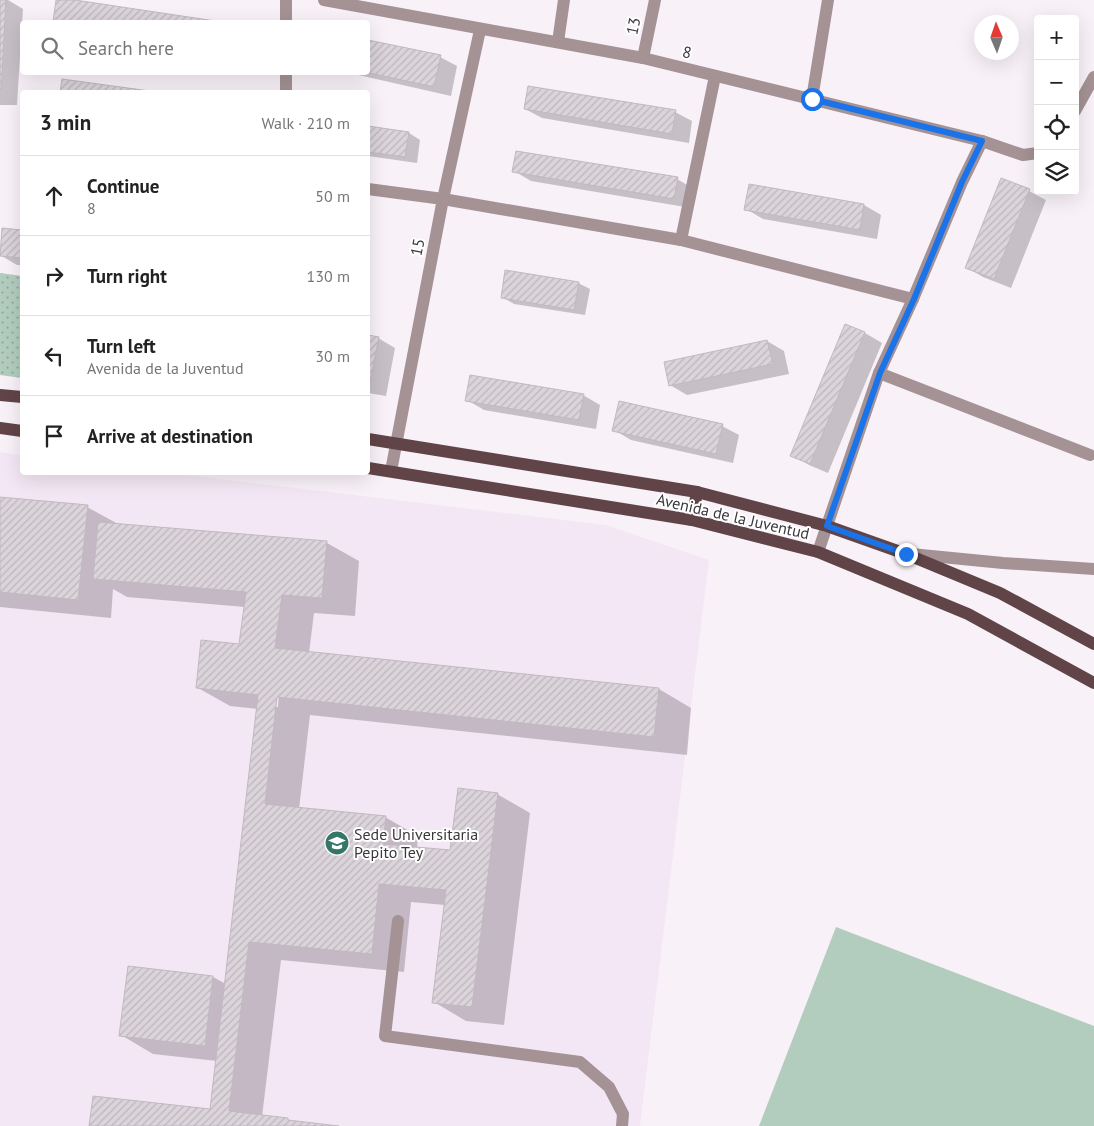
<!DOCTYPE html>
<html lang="en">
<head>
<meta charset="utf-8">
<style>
	:root { --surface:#fff; --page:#f6f6f6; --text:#222; --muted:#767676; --line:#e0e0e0 }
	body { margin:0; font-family:"PT Sans",sans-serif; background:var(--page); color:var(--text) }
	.controls { position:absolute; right:15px; top:15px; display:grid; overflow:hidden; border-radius:5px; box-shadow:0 5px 20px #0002 }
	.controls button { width:45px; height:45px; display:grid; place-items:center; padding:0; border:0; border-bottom:1px solid var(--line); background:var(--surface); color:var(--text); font:25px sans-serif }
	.compass { position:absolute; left:974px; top:15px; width:45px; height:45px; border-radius:50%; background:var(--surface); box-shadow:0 5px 20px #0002; rotate:358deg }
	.stop { position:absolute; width:15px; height:15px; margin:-11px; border:4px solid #1a73e8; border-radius:50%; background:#fff }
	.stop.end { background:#1a73e8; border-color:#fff; box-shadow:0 1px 5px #0008 }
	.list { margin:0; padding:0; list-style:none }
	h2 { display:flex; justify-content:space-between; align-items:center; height:65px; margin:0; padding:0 20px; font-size:21px }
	h2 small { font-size:16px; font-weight:400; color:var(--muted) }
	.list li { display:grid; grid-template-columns:32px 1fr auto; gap:15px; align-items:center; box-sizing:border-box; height:80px; padding:0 20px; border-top:1px solid var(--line) }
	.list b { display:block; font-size:19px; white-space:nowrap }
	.list p { margin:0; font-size:16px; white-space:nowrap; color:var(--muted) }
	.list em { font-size:16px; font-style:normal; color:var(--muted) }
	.icon { flex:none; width:28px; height:28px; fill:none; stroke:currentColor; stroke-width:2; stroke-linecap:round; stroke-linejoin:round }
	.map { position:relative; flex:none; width:1094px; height:1126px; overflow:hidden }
	.search { position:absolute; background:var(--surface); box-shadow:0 5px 20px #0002; left:20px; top:20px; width:350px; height:55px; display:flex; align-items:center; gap:12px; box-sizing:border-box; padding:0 18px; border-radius:5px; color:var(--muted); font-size:19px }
	.panel { position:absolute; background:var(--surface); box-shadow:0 5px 20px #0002; left:20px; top:90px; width:350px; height:385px; border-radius:5px }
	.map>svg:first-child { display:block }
	.built { fill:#f4e7f5 }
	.grass { fill:url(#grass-dots) }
	.garden { fill:#b2cdbe }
	.shadow { fill:#0003; fill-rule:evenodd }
	.building { fill:url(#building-hatch); stroke:#c0b9c0 }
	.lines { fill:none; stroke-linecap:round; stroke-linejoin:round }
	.minor { stroke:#a49294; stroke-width:12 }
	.major { stroke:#614447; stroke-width:12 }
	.route { stroke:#1a73e8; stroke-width:6 }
	.labels { text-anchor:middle; stroke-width:4; stroke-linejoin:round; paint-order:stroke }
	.street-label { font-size:16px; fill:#3b383b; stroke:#fff }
	.poi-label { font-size:16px; fill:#3b383b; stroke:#fff; text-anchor:start }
</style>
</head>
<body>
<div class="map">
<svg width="1094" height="1126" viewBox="0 0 1094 1126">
	<defs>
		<pattern id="grass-dots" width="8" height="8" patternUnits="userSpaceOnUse" patternTransform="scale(1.25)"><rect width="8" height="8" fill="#b2cdbe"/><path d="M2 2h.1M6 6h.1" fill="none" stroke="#92a79c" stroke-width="1.8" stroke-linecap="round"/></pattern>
		<pattern id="building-hatch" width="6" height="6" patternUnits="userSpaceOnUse" patternTransform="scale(1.25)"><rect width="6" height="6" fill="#dbd4db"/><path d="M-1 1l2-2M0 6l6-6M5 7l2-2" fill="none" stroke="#bdb7bd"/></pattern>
	</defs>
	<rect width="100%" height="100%" fill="#f8f1f8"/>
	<path class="built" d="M 0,452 L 22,455 L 22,472 L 169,473 L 606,525 L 709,560 L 640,1126 L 0,1126 Z"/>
	<path class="grass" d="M 0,273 L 22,276 L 22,378 L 0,375 Z"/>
	<path class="garden" d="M 836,927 L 1094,1026 L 1094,1126 L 759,1126 Z"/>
	<g class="shadow">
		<path d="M 0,0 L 8,0 L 23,9 L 17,105 L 0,105 Z"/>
		<path d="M 58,0 L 67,0 L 218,22 L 55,22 Z"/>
		<path d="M 368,41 L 440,57 L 457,66 L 451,96 L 345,72 L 368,72 Z"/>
		<path d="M 63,80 L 148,92 L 61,92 Z"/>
		<path d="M 525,109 L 675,112 L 692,121 L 689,143 L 542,118 Z"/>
		<path d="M 368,127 L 409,133 L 420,140 L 417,163 L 368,156 Z"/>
		<path d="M 514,171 L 677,179 L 694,189 L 691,208 L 531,181 Z"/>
		<path d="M 750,186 L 864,205 L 881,215 L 877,239 L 763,219 L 746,209 Z"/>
		<path d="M 1029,191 L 1046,200 L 1011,288 L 983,277 L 966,267 Z"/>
		<path d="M 3,229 L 22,232 L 22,265 L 17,265 L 0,255 Z"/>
		<path d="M 578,283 L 590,289 L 585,315 L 514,304 L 502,297 Z"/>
		<path d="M 846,325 L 865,333 L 882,343 L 828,473 L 809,465 L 792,455 Z"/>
		<path d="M 368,336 L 378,338 L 395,348 L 386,396 L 368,393 Z"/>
		<path d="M 767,341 L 784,351 L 789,374 L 687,395 L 670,385 Z"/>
		<path d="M 583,395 L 600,405 L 596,429 L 484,410 L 467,400 Z"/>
		<path d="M 722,426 L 739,435 L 733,463 L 631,440 L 614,430 Z"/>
		<path d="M 0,498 L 87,507 L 120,525 L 327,543 L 359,561 L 355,616 L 314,613 L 309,653 L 659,689 L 691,708 L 687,755 L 310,715 L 299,809 L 385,817 L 418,836 L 417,848 L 451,851 L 497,794 L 530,813 L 504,1025 L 466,1021 L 434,1002 L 445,905 L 411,902 L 404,972 L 281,960 L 262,1117 L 333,1126 L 90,1126 L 211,1110 L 217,1061 L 153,1054 L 121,1035 L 213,977 L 226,984 L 258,709 L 230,706 L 198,688 L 240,645 L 245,607 L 127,597 L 113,589 L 111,618 L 0,607 ZM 277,690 L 279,691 L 278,707 L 275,707 Z"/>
	</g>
	<g class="building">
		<path d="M 0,0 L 6,0 L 1,96 L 0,96 Z"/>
		<path d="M 56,0 L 75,0 L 222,22 L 53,22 Z"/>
		<path d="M 368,40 L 441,55 L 434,87 L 365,72 L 368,72 Z"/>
		<path d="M 62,79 L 157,92 L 60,92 Z"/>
		<path d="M 528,86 L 676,110 L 672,134 L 524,109 Z"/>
		<path d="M 368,126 L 409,132 L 405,157 L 368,152 Z"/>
		<path d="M 516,151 L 678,177 L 674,199 L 512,172 Z"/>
		<path d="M 1001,178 L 1030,189 L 994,279 L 965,268 Z"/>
		<path d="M 749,184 L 864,204 L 860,230 L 744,210 Z"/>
		<path d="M 2,228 L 22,230 L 22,258 L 0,256 Z"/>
		<path d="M 505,270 L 579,282 L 574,310 L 501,298 Z"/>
		<path d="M 845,324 L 865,332 L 810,464 L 790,456 Z"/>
		<path d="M 368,335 L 379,337 L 369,387 L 368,387 Z"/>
		<path d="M 767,340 L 773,364 L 669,386 L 664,362 Z"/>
		<path d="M 470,375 L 584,394 L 579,420 L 465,401 Z"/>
		<path d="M 619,401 L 723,424 L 716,454 L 612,431 Z"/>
		<path d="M 0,497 L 88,505 L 78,600 L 0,592 Z"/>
		<path d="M 98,522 L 327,541 L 322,598 L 282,595 L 275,648 L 659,688 L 654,737 L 277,697 L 265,804 L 386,816 L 383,844 L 450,850 L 458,788 L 498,793 L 472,1007 L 432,1003 L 446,890 L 379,884 L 372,954 L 249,942 L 229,1111 L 288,1118 L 288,1120 L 339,1126 L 89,1126 L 93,1096 L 210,1109 L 258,695 L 196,688 L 201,640 L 239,644 L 246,592 L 93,579 Z"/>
		<path d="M 128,966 L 213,976 L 205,1046 L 119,1036 Z"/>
	</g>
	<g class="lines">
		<g class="minor">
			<path d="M 324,0 L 643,58 L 982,141 L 1023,155 L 1038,153"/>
			<path d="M 286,22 L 286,0"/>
			<path d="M 558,42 L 564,0"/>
			<path d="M 643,58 L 655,0"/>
			<path d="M 286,92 L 286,72"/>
			<path d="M 812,99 L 828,0"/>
			<path d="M 1075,111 L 1094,77"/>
			<path d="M 368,189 L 443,199 L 681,240 L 913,299"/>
			<path d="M 681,240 L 715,76"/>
			<path d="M 879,373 L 1090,455"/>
			<path d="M 391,471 L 443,199 L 480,30"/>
			<path d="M 818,552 L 879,373 L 913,299 L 962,182 L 982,141"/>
			<path d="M 911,554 L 1003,563 L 1094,569"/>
			<path d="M 398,921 L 385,1036 L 580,1062 L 609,1087 L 623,1114 L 622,1126"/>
		</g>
		<g class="major">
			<path d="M 0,395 L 22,397"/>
			<path d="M 0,428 L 22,431"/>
			<path d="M 368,439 L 697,492 L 827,526 L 906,554 L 1000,593 L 1094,644"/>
			<path d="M 368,468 L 692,520 L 818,552 L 968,614 L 1094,683"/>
			<path d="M 692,520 L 697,492"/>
		</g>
	</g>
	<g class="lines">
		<path class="route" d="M 812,99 L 982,141 L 962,182 L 914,299 L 880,373 L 827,526 L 906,554"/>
	</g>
	<defs>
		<symbol id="university-disc" viewBox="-11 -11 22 22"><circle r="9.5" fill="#367665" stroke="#fff"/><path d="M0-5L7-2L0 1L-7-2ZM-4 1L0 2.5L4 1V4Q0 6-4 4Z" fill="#fff"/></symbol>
	</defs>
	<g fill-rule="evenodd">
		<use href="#university-disc" x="323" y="829" width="28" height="28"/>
	</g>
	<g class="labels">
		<g class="street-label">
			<text transform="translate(633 26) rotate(-78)" y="6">13</text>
			<text transform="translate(687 52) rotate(13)" y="6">8</text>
			<text transform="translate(417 247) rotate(-79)" y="6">15</text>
			<text transform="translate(733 516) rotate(13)" y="6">Avenida de la Juventud</text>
		</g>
		<g class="poi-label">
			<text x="354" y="840">Sede Universitaria<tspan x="354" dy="18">Pepito Tey</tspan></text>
		</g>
	</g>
</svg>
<div class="controls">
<button>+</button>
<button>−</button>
<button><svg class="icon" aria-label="locate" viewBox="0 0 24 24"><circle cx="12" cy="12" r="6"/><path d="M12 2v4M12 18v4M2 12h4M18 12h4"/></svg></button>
<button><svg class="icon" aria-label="layers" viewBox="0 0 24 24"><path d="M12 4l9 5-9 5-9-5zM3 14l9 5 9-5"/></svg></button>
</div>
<svg class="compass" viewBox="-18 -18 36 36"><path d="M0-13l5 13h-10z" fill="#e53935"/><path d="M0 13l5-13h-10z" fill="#767676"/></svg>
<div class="stop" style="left:812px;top:99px"></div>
<div class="stop end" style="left:906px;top:554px"></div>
<div class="search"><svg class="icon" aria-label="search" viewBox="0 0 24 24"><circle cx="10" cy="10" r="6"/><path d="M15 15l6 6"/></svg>Search here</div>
<section class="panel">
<h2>3 min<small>Walk · 210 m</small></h2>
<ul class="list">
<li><svg class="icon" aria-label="ahead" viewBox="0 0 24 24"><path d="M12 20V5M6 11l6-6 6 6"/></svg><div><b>Continue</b><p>8</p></div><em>50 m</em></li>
<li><svg class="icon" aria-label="right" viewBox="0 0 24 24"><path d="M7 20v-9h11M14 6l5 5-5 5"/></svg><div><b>Turn right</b></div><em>130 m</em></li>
<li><svg class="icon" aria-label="left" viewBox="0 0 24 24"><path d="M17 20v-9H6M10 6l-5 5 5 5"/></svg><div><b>Turn left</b><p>Avenida de la Juventud</p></div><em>30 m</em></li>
<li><svg class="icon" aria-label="arrive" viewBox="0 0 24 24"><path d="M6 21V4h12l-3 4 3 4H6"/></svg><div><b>Arrive at destination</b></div></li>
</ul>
</section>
</div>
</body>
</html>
